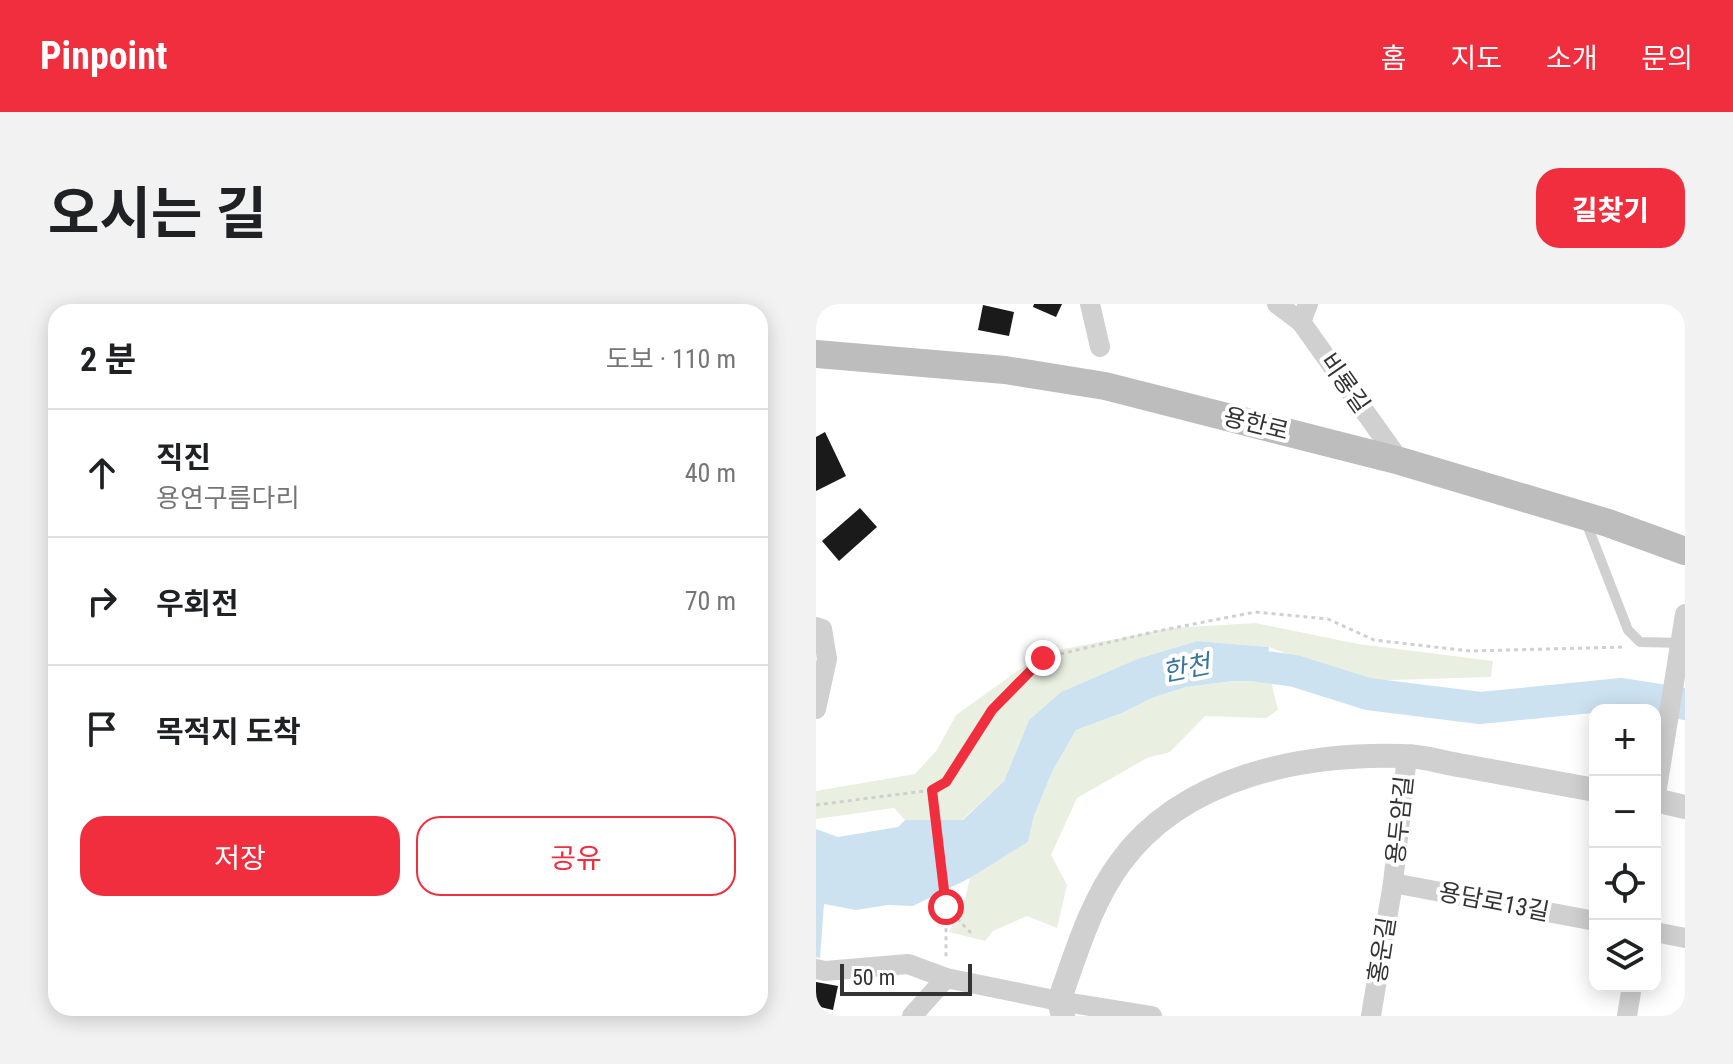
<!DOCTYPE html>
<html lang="ko">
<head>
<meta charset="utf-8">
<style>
	:root { --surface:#fff; --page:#f2f2f2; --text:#202124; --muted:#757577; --line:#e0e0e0; --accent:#f02e3d }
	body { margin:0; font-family:"Roboto Condensed","Noto Sans KR",sans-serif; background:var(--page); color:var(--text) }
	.controls { position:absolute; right:24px; bottom:24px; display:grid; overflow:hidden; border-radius:16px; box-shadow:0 4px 20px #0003 }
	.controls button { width:72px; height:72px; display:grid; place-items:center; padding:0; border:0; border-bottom:2px solid var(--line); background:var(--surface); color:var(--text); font:40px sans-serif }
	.scale { position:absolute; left:24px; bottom:20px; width:132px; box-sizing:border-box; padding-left:8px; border:4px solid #333; border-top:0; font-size:22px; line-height:28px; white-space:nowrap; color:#333; -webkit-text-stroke:6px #fff; paint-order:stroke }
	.stop { position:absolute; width:24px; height:24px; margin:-18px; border:6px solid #f02e3d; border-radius:50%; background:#fff }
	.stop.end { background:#f02e3d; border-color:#fff; box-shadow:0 2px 8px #0008 }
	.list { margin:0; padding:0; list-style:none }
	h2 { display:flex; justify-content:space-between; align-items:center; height:104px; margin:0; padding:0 32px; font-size:34px }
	h2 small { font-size:26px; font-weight:400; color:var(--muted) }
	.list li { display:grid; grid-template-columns:52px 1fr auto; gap:24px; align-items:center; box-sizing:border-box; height:128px; padding:0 32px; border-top:2px solid var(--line) }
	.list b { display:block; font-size:30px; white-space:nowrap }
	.list p { margin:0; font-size:26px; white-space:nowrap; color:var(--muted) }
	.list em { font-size:26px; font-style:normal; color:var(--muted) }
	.actions { display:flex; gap:16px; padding:24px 32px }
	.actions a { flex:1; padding:18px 0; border:2px solid var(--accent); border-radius:24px; text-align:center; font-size:28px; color:var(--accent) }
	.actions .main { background:var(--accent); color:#fff }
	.icon { flex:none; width:44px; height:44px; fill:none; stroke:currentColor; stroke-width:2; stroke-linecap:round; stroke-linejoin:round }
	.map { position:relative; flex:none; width:869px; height:712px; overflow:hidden; border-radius:24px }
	header { display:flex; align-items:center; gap:48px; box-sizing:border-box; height:112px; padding:0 40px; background:var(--accent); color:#fff }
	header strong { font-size:38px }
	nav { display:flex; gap:44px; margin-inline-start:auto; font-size:28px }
	.intro { display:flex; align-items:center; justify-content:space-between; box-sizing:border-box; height:192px; padding:0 48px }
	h1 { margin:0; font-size:56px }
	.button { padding:20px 36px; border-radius:24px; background:var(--accent); color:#fff; font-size:28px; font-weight:700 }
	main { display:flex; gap:48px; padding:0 48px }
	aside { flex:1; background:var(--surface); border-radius:24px; box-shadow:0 4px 20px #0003 }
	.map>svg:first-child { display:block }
	.green { fill:#e9f0e1 }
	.water { fill:#cde2f0 }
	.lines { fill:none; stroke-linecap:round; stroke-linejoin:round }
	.river { stroke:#cde2f0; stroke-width:32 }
	.building { fill:#1a1a1a }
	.path { stroke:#d0d0d0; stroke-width:3; stroke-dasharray:4 4; stroke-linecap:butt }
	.service { stroke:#d0d0d0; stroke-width:10 }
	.minor { stroke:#d0d0d0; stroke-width:20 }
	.tertiary { stroke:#d0d0d0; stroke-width:24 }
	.secondary { stroke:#bdbdbd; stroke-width:28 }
	.route { stroke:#f02e3d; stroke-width:10 }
	.labels { text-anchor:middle; stroke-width:8; stroke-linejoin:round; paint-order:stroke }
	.street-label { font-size:24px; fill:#333; stroke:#fff }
	.water-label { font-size:26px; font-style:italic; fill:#3a769c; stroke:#fff }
</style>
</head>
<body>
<header>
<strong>Pinpoint</strong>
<nav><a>홈</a><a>지도</a><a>소개</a><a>문의</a></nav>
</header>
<div class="intro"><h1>오시는 길</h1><a class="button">길찾기</a></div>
<main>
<aside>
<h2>2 분<small>도보 · 110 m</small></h2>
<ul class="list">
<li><svg class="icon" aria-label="ahead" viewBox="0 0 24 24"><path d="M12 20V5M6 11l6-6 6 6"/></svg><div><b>직진</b><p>용연구름다리</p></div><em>40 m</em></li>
<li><svg class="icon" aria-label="right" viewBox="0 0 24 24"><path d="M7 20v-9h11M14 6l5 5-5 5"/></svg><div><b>우회전</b></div><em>70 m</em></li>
<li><svg class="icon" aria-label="arrive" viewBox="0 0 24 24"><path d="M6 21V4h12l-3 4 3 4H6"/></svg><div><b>목적지 도착</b></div></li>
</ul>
<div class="actions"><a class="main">저장</a><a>공유</a></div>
</aside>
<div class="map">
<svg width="869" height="712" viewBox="0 0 869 712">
	<rect width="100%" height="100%" fill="#fff"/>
	<g class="green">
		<path d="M 439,319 L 542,340 L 677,357 L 675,373 L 541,377 L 453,343 L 381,337 L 321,355 L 245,388 L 213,416 L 188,477 L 146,516 L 89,516 L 78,504 L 0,515 L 0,487 L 99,470 L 121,446 L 140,411 L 227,349 L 356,324 Z"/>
		<path d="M 417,377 L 455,377 L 462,406 L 450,414 L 389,412 L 354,448 L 331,454 L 261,494 L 235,551 L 251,581 L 241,624 L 211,612 L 177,627 L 169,637 L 133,628 L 149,595 L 154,574 L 212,538 L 218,512 L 236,468 L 260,426 L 306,409 L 336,394 L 370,383 Z"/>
	</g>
	<path class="water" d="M 381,337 L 453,343 L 451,361 L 455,377 L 417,377 L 370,383 L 336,394 L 306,409 L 260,426 L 236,468 L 218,512 L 212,538 L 154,574 L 97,602 L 72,601 L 40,606 L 8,600 L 4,654 L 0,653 L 0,525 L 22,533 L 82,523 L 89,516 L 147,516 L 188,477 L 213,416 L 245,388 L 321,355 Z"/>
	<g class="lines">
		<path class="river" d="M 407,357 L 479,367 L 552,390 L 664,404 L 806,390 L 869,400"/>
	</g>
	<g class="building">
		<path d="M 218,0 L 246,0 L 240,13 L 217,3 Z"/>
		<path d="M 167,1 L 198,8 L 193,32 L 162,26 Z"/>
		<path d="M 9,128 L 30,172 L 0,187 L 0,133 Z"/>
		<path d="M 44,204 L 61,223 L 23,257 L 6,237 Z"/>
		<path d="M 0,678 L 22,682 L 17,706 L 0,702 Z"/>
	</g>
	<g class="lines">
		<g class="path">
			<path d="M 116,486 L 130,478 L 176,406 L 227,354 L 337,328 L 439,308 L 512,315 L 558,336 L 654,347 L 810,343"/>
			<path d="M 0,501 L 116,486 L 130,603 L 130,653"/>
			<path d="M 130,603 L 155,629"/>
		</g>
		<path class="service" d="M 770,218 L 812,326 L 824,338 L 867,339"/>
		<g class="minor">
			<path d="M 274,0 L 284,43"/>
			<path d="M 461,0 L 485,18"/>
			<path d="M 492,0 L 485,18 L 584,157"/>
			<path d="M 0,323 L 6,325 L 11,355 L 0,405"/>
			<path d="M 839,497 L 869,310"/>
			<path d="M 577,579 L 779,617"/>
			<path d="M 839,628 L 869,634"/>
			<path d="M 0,665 L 9,667 L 92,660 L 130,674 L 243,697 L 336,712"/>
			<path d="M 96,712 L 130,674"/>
			<path d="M 555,712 L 577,579 L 591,452"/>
			<path d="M 811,712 L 816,682"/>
		</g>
		<g class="tertiary">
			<path d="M 839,496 L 869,503"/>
			<path d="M 247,712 L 243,697 C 260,650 274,600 304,559 C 367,472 487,449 588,452 C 608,452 628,459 648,462 C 691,470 735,478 779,486"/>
		</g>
		<path class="secondary" d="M 0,50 L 189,66 L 289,82 L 584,157 L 792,219 L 869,247"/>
	</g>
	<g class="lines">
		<path class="route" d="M 130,603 L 116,486 L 130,478 L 176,406 L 227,354"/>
	</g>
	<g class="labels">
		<g class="street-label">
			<text transform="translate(529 79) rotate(55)" y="8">비룡길</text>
			<text transform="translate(440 120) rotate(14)" y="8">용한로</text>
			<text transform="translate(584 516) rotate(-84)" y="8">용두암길</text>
			<text transform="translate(678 598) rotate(11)" y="8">용담로13길</text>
			<text transform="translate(566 646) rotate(-81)" y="8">홍운길</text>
		</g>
		<g class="water-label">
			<text transform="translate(370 364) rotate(-11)" y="9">한천</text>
		</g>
	</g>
</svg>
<div class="controls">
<button>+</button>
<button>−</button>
<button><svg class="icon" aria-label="locate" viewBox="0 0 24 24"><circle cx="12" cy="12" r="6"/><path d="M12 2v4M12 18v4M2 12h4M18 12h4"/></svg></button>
<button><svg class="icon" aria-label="layers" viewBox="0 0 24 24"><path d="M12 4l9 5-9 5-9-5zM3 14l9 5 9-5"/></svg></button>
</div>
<div class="scale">50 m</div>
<div class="stop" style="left:130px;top:603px"></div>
<div class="stop end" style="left:227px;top:354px"></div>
</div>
</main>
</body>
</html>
